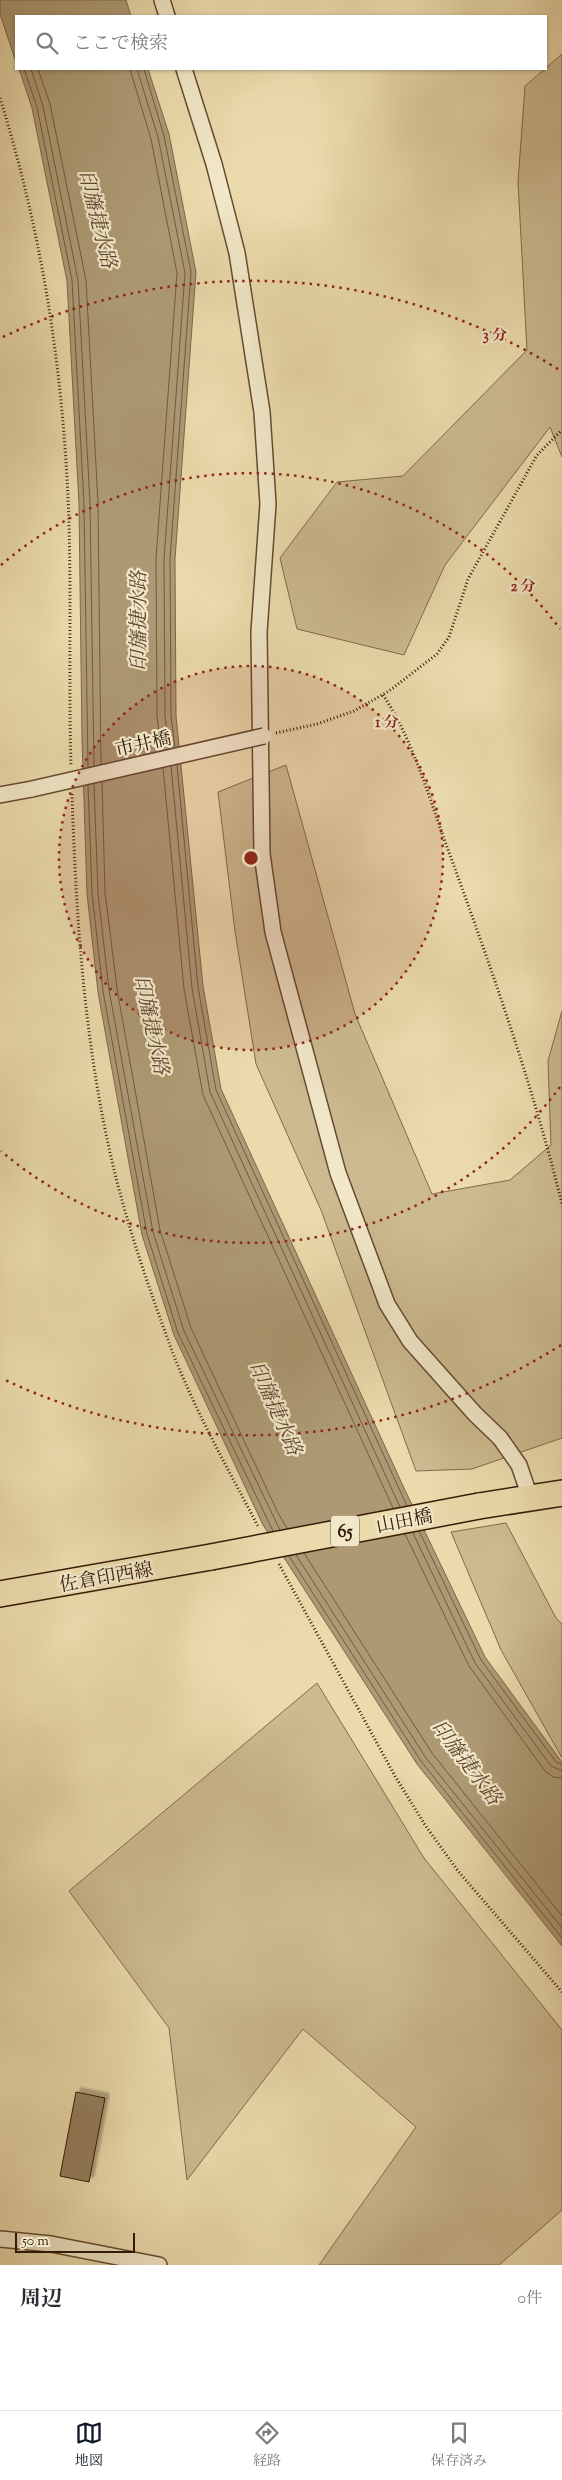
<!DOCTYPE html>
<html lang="ja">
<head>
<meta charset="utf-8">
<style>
	:root { --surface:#fff; --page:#f2f2f3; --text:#2b2b33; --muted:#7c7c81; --line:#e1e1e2; --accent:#111827 }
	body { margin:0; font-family:"Sorts Mill Goudy","Noto Serif JP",serif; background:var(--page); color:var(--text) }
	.scale { position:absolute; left:15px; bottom:12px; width:120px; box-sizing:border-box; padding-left:5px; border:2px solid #361b08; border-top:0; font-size:14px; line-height:18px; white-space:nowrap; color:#361b08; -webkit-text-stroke:4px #f2e8c9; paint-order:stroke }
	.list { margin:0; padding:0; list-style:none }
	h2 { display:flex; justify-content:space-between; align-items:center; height:65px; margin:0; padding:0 20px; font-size:21px }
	h2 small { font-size:16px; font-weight:400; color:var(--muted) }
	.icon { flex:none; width:28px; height:28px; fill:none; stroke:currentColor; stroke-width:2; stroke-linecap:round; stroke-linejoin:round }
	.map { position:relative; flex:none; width:562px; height:2265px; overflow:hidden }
	.search { position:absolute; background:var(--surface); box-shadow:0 1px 4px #0004; left:15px; right:15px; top:15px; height:55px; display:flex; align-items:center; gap:12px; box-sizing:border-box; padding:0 18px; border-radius:0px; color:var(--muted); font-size:19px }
	.sheet { height:145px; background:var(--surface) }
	nav { display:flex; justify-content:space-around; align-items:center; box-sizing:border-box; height:70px; border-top:1px solid var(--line); background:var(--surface); font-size:14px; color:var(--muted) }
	nav a { display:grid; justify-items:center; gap:2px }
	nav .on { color:var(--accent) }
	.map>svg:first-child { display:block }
	.green { fill:#ccba90; stroke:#816a4c }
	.water { fill:#ad9a74; stroke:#7d6749 }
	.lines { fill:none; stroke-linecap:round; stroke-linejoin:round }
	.shore { stroke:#725a3e; stroke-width:1 }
	.building { fill:#947f5d; stroke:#361b08; filter:url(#shadow) }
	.street-casing { stroke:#634b31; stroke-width:18 }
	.primary-casing { stroke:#361b08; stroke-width:28 }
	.path { stroke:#361b08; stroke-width:3; stroke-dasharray:1 2.5; stroke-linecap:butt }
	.street { stroke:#f2e8c9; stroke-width:15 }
	.primary { stroke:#ebdbac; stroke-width:25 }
	.street-bridge-casing { stroke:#634b31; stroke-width:18; stroke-linecap:butt }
	.primary-bridge-casing { stroke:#361b08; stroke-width:28; stroke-linecap:butt }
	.street-bridge { stroke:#f2e8c9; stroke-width:15 }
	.primary-bridge { stroke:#ebdbac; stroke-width:25 }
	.ring { fill:none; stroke:#8f2418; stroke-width:2.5; stroke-dasharray:2.5 5 }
	.labels { text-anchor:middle; stroke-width:4.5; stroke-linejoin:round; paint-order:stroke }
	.shield { fill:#f2e8c9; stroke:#6e5842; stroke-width:1 }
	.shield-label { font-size:18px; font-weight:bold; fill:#361b08 }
	.street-label { font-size:19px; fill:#361b08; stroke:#f2e8c9 }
	.water-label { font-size:20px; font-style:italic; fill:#60472e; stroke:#f2e8c9 }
	.centre { fill:#8f2418; stroke:#f2e8c9; stroke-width:2.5 }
	.ring-label { font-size:15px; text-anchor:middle; font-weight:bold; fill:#8f2418; stroke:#f2e8c9; stroke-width:4.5; stroke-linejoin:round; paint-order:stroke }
</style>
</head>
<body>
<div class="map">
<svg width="562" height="2265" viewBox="0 0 562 2265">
	<defs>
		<filter id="shadow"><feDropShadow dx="4.5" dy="-4.5" stdDeviation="1" flood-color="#0004"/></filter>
	</defs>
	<rect width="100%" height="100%" fill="#ebdbac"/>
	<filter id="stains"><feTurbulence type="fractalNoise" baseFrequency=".004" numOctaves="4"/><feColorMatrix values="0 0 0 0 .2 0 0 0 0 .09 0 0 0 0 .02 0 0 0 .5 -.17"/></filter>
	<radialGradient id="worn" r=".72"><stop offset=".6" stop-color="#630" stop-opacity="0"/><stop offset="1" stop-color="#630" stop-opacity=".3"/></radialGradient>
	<g class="green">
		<path d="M 562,54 L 562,457 L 550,427 L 445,565 L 404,655 L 297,629 L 280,558 L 337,482 L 403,476 L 527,350 L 518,182 L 525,86 Z"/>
		<path d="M 286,765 L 355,1014 L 432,1194 L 510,1180 L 551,1145 L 548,1061 L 562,1011 L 562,1438 L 472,1469 L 416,1471 L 321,1210 L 256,1064 L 235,931 L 218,792 Z"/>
		<path d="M 506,1523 L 556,1618 L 562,1624 L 562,1758 L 501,1650 L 451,1532 Z"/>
		<path d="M 317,1683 L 424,1858 L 562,2030 L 562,2210 L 499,2265 L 319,2265 L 416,2127 L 303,2029 L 187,2180 L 169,2028 L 69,1891 Z"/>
	</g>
	<g class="water">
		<path d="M 0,0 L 126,0 L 131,16 L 16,16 L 16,62 L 0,14 Z"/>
		<path d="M 19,69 L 148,69 L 169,134 L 196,272 L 175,559 L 176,716 L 203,986 L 221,1089 L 404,1488 L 485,1657 L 562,1762 L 562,1946 L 417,1764 L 263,1525 L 174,1335 L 142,1235 L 98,992 L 87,894 L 82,739 L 79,504 L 67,281 L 32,108 Z"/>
	</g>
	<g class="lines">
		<g class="shore">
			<path d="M 24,69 L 37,107 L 72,280 L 84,504 L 88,767"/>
			<path d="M 31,69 L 43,106 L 78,280 L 90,503 L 94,766"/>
			<path d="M 38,69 L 50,104 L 86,280 L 98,503 L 101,764"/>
			<path d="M 130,69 L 151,139 L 177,273 L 156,558 L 157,716 L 161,750"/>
			<path d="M 137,69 L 158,137 L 185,273 L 164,559 L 165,716 L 169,749"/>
			<path d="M 144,69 L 164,136 L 191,272 L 170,559 L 171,716 L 175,747"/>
			<path d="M 177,765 L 198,987 L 216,1090 L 407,1506"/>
			<path d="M 171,766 L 192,988 L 210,1092 L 400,1507"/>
			<path d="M 163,768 L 184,989 L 203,1095 L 393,1508"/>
			<path d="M 102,782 L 105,892 L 117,989 L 160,1230 L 191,1328 L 279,1515 L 287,1528"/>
			<path d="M 94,784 L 98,893 L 109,990 L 153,1232 L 184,1331 L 280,1530"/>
			<path d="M 88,785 L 92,893 L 103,991 L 147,1234 L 178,1333 L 273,1531"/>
			<path d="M 419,1531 L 481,1660 L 556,1762 L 562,1764"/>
			<path d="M 413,1533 L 475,1663 L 551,1766 L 562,1771"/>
			<path d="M 405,1534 L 469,1666 L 545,1771 L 553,1777 L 562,1778"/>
			<path d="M 304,1553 L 432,1753 L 562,1916"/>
			<path d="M 296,1555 L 426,1758 L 562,1928"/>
			<path d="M 289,1556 L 421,1761 L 562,1938"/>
		</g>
	</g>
	<path class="building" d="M 76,2092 L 105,2098 L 89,2182 L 60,2176 Z"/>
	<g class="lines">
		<defs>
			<g id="street">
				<path d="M 162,0 L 167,16"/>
				<path d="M 184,69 L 214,164 L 237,253 L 262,412 L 268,504 L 259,632 L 262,854 L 273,932 L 338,1173 L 387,1304 L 410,1341 L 475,1414 L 500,1438 L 519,1465 L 530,1497"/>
				<path d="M 0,795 L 32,789"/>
				<path d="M 0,2239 L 51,2244 L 159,2265"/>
			</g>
			<g id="primary">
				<path d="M 479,1506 L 562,1493"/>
				<path d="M 0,1594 L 211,1557"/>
			</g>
		</defs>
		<use href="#street" class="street-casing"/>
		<use href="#primary" class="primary-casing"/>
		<g class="path">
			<path d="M 0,98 C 37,217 58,338 66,462 C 73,563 68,664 71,765"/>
			<path d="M 383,695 C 415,743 430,802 450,855 C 492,970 533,1086 562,1204"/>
			<path d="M 276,733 L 317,724 L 354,711 L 389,691 L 437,654 L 449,637 L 468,579 L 537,455 L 562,430"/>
			<path d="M 72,794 C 76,915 84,1039 111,1157 C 126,1222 148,1286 171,1348 C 195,1411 228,1469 259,1528"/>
			<path d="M 279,1564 L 395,1776 L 425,1825 L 458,1871 L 562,1992"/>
		</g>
		<use href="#street" class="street"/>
		<use href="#primary" class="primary"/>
		<defs>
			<path id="street-bridge" d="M 32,789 L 264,736"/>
			<path id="primary-bridge" d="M 211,1557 L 479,1506"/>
		</defs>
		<use href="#street-bridge" class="street-bridge-casing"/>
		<use href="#primary-bridge" class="primary-bridge-casing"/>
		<use href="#street-bridge" class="street-bridge"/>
		<use href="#primary-bridge" class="primary-bridge"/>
	</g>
	<circle cx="251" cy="858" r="192" fill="#8f2418" fill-opacity=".12"/>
	<g class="ring">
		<circle cx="251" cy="858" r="192"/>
		<path d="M560 1087A385 385 0 0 1 1 1151M1 565A385 385 0 0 1 560 629"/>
		<path d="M561 1345A577 577 0 0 1 3 1379M3 337A577 577 0 0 1 561 371"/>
	</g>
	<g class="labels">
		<rect class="shield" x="331" y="1515.5" width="28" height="31" rx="4"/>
		<g class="shield-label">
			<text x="345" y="1537">65</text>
		</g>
		<g class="street-label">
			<text transform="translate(143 743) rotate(-13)" y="7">市井橋</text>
			<text transform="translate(404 1520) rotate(-11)" y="7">山田橋</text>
			<text transform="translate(106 1576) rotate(-10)" y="7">佐倉印西線</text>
		</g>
		<g class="water-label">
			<text transform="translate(98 219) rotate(76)" y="7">印旛捷水路</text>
			<text transform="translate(138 621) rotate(-90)" y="7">印旛捷水路</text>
			<text transform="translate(152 1025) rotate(78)" y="7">印旛捷水路</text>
			<text transform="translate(276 1408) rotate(66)" y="7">印旛捷水路</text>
			<text transform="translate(467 1762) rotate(53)" y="7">印旛捷水路</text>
		</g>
	</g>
	<circle cx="251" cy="858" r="8" class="centre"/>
	<g class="ring-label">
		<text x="495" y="340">3 分</text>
		<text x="523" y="591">2 分</text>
		<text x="387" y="727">1 分</text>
	</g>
	<rect width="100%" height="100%" filter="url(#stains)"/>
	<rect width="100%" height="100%" fill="url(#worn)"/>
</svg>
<div class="scale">50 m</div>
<div class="search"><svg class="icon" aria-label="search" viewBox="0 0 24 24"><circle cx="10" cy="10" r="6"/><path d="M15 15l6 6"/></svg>ここで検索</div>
</div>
<section class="sheet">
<h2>周辺<small>0件</small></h2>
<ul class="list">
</ul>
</section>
<nav>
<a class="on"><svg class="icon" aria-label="map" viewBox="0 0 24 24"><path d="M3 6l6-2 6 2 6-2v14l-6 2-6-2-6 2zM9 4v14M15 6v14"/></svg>地図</a>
<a><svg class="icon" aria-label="directions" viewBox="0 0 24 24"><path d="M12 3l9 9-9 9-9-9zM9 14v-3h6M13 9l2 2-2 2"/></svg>経路</a>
<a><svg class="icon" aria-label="saved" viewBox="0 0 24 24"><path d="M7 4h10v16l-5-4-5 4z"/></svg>保存済み</a>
</nav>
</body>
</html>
